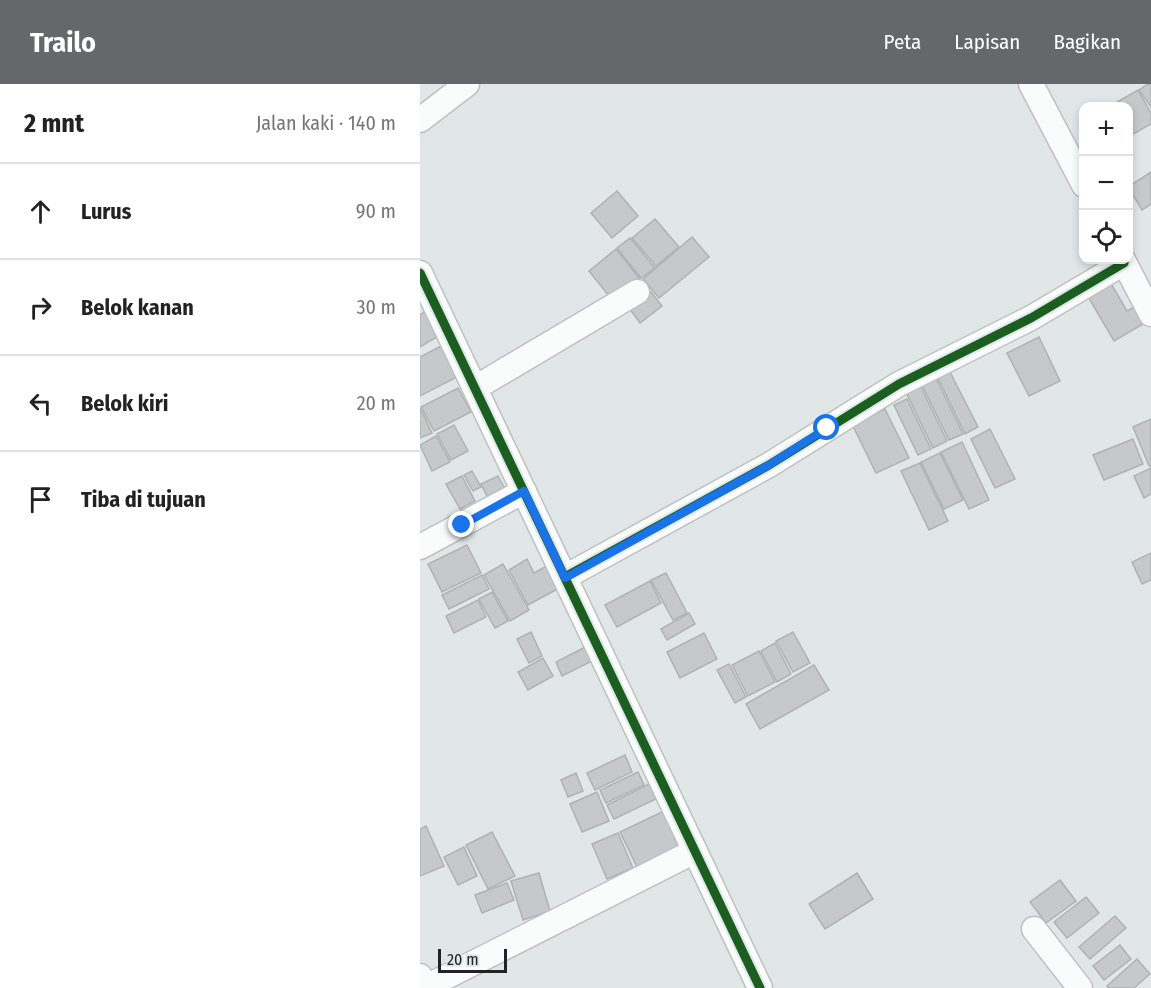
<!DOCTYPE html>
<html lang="id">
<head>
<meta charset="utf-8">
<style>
	:root { --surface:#fff; --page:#f2f2f2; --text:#222; --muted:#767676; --line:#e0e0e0; --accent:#64686a }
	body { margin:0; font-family:"Fira Sans Condensed",sans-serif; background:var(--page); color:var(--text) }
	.controls { position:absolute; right:18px; top:18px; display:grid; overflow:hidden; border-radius:12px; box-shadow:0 3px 9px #0003 }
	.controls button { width:54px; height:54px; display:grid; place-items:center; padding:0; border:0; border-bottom:2px solid var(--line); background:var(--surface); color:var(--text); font:30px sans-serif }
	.scale { position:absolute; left:18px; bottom:15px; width:69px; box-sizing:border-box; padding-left:6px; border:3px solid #212426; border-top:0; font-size:16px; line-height:21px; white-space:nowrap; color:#212426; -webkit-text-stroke:4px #dee7ea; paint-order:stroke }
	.stop { position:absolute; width:18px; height:18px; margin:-14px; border:4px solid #1a73e8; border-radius:50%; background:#fff }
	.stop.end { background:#1a73e8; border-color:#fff; box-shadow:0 2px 6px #0008 }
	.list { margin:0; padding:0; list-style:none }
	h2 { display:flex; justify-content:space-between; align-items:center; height:78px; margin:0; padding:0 24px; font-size:26px }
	h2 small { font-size:20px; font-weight:400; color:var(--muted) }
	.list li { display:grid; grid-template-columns:39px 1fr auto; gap:18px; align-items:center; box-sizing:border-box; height:96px; padding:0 24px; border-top:2px solid var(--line) }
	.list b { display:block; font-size:22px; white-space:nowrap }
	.list em { font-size:20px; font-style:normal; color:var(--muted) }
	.icon { flex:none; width:33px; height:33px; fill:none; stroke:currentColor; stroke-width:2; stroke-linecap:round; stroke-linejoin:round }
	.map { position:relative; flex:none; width:731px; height:904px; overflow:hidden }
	header { display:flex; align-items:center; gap:36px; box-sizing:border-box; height:84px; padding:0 30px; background:var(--accent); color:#fff }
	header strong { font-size:28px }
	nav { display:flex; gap:33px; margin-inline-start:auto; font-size:21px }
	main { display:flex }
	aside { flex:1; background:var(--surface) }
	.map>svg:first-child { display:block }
	.building { fill:#c5c9ca; stroke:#aeb2b3; stroke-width:1.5 }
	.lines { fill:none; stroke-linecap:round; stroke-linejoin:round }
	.minor-casing { stroke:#bdc1c2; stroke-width:27 }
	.minor { stroke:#fafbfb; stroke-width:24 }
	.cycleway-casing { stroke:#dee7ea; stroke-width:13 }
	.cycleway { stroke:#1b5e20; stroke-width:9 }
	.route { stroke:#1a73e8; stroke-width:8 }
</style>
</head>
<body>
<header>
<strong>Trailo</strong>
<nav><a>Peta</a><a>Lapisan</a><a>Bagikan</a></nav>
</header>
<main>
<aside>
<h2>2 mnt<small>Jalan kaki · 140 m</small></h2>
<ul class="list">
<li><svg class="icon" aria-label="ahead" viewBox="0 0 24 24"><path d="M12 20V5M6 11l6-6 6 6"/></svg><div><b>Lurus</b></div><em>90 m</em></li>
<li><svg class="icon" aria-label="right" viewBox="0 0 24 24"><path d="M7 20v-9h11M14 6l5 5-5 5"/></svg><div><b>Belok kanan</b></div><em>30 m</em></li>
<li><svg class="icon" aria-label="left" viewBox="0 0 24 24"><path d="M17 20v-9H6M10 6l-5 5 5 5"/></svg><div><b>Belok kiri</b></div><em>20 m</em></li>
<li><svg class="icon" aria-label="arrive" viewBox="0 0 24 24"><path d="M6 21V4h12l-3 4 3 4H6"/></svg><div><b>Tiba di tujuan</b></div></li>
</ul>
</aside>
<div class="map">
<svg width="731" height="904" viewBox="0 0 731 904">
	<rect width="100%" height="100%" fill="#e1e6e7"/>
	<g class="building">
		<path d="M 728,0 L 731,0 L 731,23 L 719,6 Z"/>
		<path d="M 718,6 L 731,29 L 731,40 L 708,53 L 708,22 L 690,22 Z"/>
		<path d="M 731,88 L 731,120 L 722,126 L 708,103 Z"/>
		<path d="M 197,107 L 218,132 L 192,154 L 171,129 Z"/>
		<path d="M 235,135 L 259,163 L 236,182 L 212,154 Z"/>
		<path d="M 272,153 L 289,173 L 239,214 L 223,195 Z"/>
		<path d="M 210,154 L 235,184 L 221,194 L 197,164 Z"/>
		<path d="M 196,165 L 220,195 L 193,217 L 169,187 Z"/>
		<path d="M 690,198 L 707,227 L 720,220 L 730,236 L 694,257 L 667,211 Z"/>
		<path d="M 231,208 L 242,222 L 220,239 L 209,224 Z"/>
		<path d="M 7,226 L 22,250 L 0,263 L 0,231 Z"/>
		<path d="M 619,253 L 640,297 L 609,312 L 587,269 Z"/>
		<path d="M 21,262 L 37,293 L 0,312 L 0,273 Z"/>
		<path d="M 527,282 L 558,343 L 545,350 L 515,288 Z"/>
		<path d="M 513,288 L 543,350 L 529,356 L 499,295 Z"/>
		<path d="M 498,297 L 527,357 L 513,364 L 484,304 Z"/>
		<path d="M 38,304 L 51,328 L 14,347 L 1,323 Z"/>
		<path d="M 487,315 L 511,365 L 498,371 L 474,321 Z"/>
		<path d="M 0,324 L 12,349 L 0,354 Z"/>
		<path d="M 465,325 L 489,374 L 456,389 L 432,340 Z"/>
		<path d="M 731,335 L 731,382 L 729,382 L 713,343 Z"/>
		<path d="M 34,341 L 48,367 L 31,376 L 17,350 Z"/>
		<path d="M 570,345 L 595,395 L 575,404 L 551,355 Z"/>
		<path d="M 16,352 L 30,378 L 12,387 L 0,361 Z"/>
		<path d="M 713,355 L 723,380 L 684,396 L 673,371 Z"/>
		<path d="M 542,358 L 569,416 L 549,425 L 521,368 Z"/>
		<path d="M 520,369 L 543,416 L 524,425 L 501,378 Z"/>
		<path d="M 500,379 L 528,437 L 509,446 L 481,387 Z"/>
		<path d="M 731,384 L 731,410 L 724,414 L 714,392 Z"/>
		<path d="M 52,387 L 61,403 L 53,407 L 44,391 Z"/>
		<path d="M 42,392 L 55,417 L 40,425 L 26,400 Z"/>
		<path d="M 78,392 L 86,407 L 69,416 L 61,400 Z"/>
		<path d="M 47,461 L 61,489 L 22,508 L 8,480 Z"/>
		<path d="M 731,469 L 731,496 L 722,500 L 712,478 Z"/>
		<path d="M 107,475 L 114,489 L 134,478 L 147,500 L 108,521 L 89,486 Z"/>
		<path d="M 83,480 L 109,526 L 90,537 L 64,491 Z"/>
		<path d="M 246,489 L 267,529 L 253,536 L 231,496 Z"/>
		<path d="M 62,491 L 69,505 L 29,525 L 22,511 Z"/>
		<path d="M 230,497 L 241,519 L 197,543 L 185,521 Z"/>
		<path d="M 72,508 L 88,537 L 75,544 L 59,515 Z"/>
		<path d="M 58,516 L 66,533 L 34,549 L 26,532 Z"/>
		<path d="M 269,529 L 275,540 L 247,556 L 241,545 Z"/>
		<path d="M 111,548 L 122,572 L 109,579 L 97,555 Z"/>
		<path d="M 373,548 L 390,579 L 373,588 L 356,557 Z"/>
		<path d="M 284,549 L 297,575 L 260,594 L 247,568 Z"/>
		<path d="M 355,559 L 371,590 L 357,598 L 341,567 Z"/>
		<path d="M 171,560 L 178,574 L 142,592 L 136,578 Z"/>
		<path d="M 339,567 L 355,598 L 328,612 L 312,581 Z"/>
		<path d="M 123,574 L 133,592 L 108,606 L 98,588 Z"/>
		<path d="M 309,580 L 326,613 L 315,619 L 297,586 Z"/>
		<path d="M 394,581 L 409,606 L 340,645 L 326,620 Z"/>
		<path d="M 205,671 L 212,688 L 175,706 L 167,689 Z"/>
		<path d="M 218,688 L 224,701 L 186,719 L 180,706 Z"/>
		<path d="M 156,689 L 163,707 L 148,713 L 141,696 Z"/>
		<path d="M 229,700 L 236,715 L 194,735 L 187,721 Z"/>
		<path d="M 177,708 L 189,737 L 162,748 L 150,720 Z"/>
		<path d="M 246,726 L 264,763 L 218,785 L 200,748 Z"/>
		<path d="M 6,742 L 24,782 L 0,792 L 0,745 Z"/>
		<path d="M 72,748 L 95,792 L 68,805 L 46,761 Z"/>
		<path d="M 198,749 L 213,784 L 187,795 L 172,760 Z"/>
		<path d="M 44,763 L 57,792 L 38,801 L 24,773 Z"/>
		<path d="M 119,789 L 130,827 L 103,836 L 91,797 Z"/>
		<path d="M 437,789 L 453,815 L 405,845 L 389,820 Z"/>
		<path d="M 640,796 L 656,817 L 626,839 L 610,818 Z"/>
		<path d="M 87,799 L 94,816 L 62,829 L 55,811 Z"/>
		<path d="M 666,813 L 679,829 L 647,854 L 634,838 Z"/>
		<path d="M 695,832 L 706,844 L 670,875 L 659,863 Z"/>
		<path d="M 700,861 L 711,875 L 684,896 L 673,882 Z"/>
		<path d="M 717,875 L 730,890 L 714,904 L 689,904 L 687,902 Z"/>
	</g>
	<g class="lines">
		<defs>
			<g id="minor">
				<path d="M 611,0 L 664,101"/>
				<path d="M 0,36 L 47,0"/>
				<path d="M 703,176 L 731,230"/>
				<path d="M 0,189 L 340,904"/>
				<path d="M 55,304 L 217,208"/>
				<path d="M 0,463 L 104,407"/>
				<path d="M 145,493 L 349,381 L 479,300 L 611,234 L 704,179"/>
				<path d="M 614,845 L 660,904"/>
				<path d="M 0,892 L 6,903 L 275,767"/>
			</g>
		</defs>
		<use href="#minor" class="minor-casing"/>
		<use href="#minor" class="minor"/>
		<defs>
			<g id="cycleway">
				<path d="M 0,189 L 340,904"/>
				<path d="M 145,493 L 349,381 L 479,300 L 611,234 L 704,179"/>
			</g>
		</defs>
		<use href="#cycleway" class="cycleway-casing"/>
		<use href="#cycleway" class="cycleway"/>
	</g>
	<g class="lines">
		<path class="route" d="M 42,441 L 104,407 L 145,494 L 349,381 L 407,344"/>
	</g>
</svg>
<div class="controls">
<button>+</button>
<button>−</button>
<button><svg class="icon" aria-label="locate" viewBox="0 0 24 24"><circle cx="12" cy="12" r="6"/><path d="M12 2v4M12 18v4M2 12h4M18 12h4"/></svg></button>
</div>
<div class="scale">20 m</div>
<div class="stop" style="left:407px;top:344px"></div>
<div class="stop end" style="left:42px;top:441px"></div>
</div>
</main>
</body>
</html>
